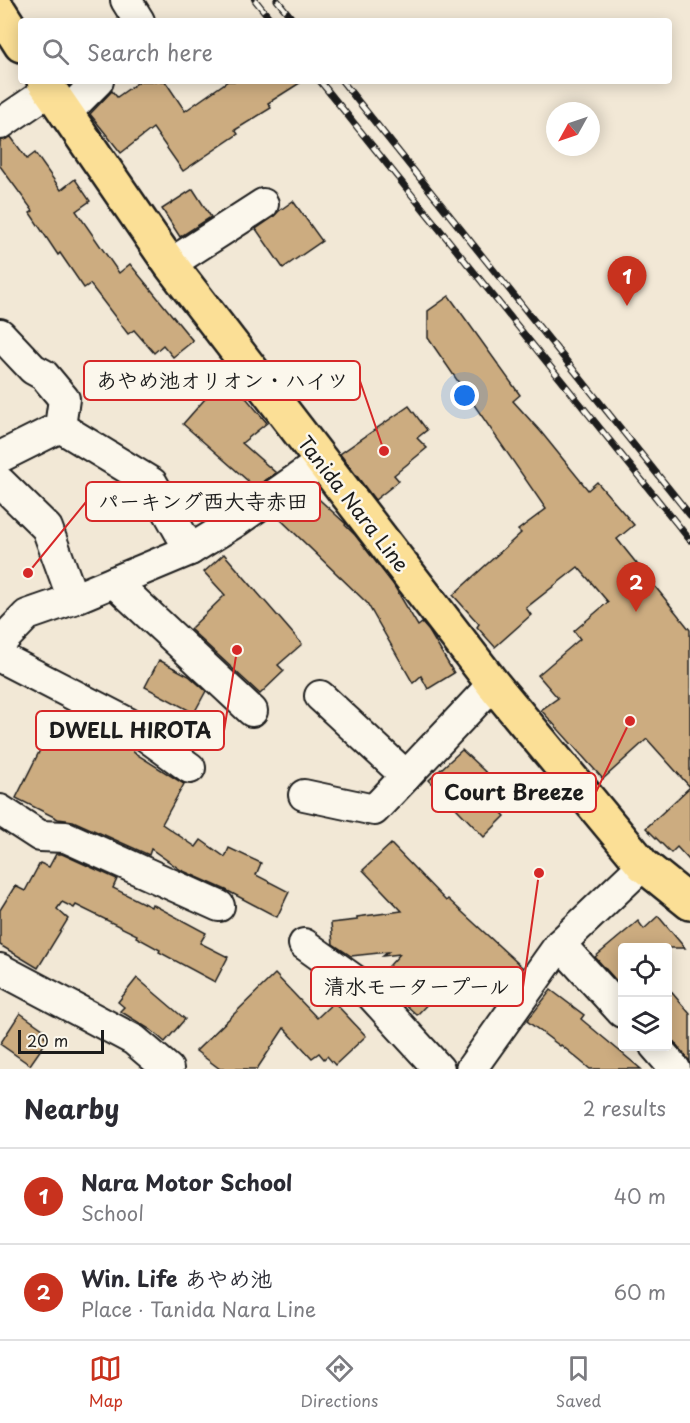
<!DOCTYPE html>
<html lang="en">
<head>
<meta charset="utf-8">
<style>
	:root { --surface:#fff; --page:#f2f2f3; --text:#2b2b33; --muted:#7c7c81; --line:#e1e1e2; --accent:#c8321e }
	body { margin:0; font-family:"Playpen Sans","Klee One",sans-serif; background:var(--page); color:var(--text) }
	.controls { position:absolute; right:18px; bottom:18px; display:grid; overflow:hidden; border-radius:6px; box-shadow:0 3px 15px #0003 }
	.controls button { width:54px; height:54px; display:grid; place-items:center; padding:0; border:0; border-bottom:2px solid var(--line); background:var(--surface); color:var(--text); font:30px sans-serif }
	.compass { position:absolute; left:546px; top:102px; width:54px; height:54px; border-radius:50%; background:var(--surface); box-shadow:0 3px 15px #0003; rotate:230deg }
	.scale { position:absolute; left:18px; bottom:15px; width:86px; box-sizing:border-box; padding-left:6px; border:3px solid #1c1c1c; border-top:0; font-size:16px; line-height:21px; white-space:nowrap; color:#1c1c1c; -webkit-text-stroke:4px #fbf7ec; paint-order:stroke }
	.you { position:absolute; left:465px; top:396px; width:21px; height:21px; margin:-15px; border:4px solid #fff; border-radius:50%; background:#1a73e8; box-shadow:0 0 0 9px #1a73e833 }
	.badge { display:grid; place-items:center; width:39px; height:39px; border-radius:50%; background:var(--accent); color:#fff; font-size:20px; font-weight:700 }
	.pin { position:absolute; translate:-50% -50px; filter:drop-shadow(0 2px 3px #0008) }
	.pin::after { content:''; position:absolute; top:32px; width:21px; height:18px; background:inherit; clip-path:polygon(0 0,100% 0,50% 100%) }
	.list { margin:0; padding:0; list-style:none }
	h2 { display:flex; justify-content:space-between; align-items:center; height:78px; margin:0; padding:0 24px; font-size:26px }
	h2 small { font-size:20px; font-weight:400; color:var(--muted) }
	.list li { display:grid; grid-template-columns:39px 1fr auto; gap:18px; align-items:center; box-sizing:border-box; height:96px; padding:0 24px; border-top:2px solid var(--line) }
	.list b { display:block; font-size:22px; white-space:nowrap }
	.list p { margin:0; font-size:20px; white-space:nowrap; color:var(--muted) }
	.list em { font-size:20px; font-style:normal; color:var(--muted) }
	.icon { flex:none; width:33px; height:33px; fill:none; stroke:currentColor; stroke-width:2; stroke-linecap:round; stroke-linejoin:round }
	.map { position:relative; flex:none; width:690px; height:1069px; overflow:hidden }
	.search { position:absolute; background:var(--surface); box-shadow:0 3px 15px #0003; left:18px; right:18px; top:18px; height:66px; display:flex; align-items:center; gap:15px; box-sizing:border-box; padding:0 21px; border-radius:6px; color:var(--muted); font-size:22px }
	.sheet { height:270px; background:var(--surface) }
	nav { display:flex; justify-content:space-around; align-items:center; box-sizing:border-box; height:84px; border-top:2px solid var(--line); background:var(--surface); font-size:16px; color:var(--muted) }
	nav a { display:grid; justify-items:center; gap:3px }
	nav .on { color:var(--accent) }
	.map>svg:first-child { display:block }
	.building { fill:#ccac80; stroke:#1c1c1c; stroke-width:1.5 }
	.lines { fill:none; stroke-linecap:round; stroke-linejoin:round }
	.minor-casing { stroke:#1c1c1c; stroke-width:34 }
	.major-casing { stroke:#1c1c1c; stroke-width:38 }
	.minor { stroke:#fbf7ec; stroke-width:30 }
	.major { stroke:#fbdf96; stroke-width:33 }
	.rail-casing { stroke:#1c1c1c; stroke-width:7 }
	.rail { stroke:#fbf7ec; stroke-width:4.5; stroke-dasharray:14; stroke-linecap:butt }
	.labels { text-anchor:middle; stroke-width:5; stroke-linejoin:round; paint-order:stroke }
	.street-label { font-size:20px; fill:#1c1c1c; stroke:#fbf7ec }
	.leader { fill:none; stroke:#d62828; stroke-width:2 }
	.callout-dot { fill:#d62828; stroke:#fbf7ec; stroke-width:2 }
	.callout { fill:#fbf7ec; stroke:#d62828; stroke-width:2 }
	.callout-label { font-size:21px; text-anchor:middle; font-weight:bold; fill:#1c1c1c }
</style>
</head>
<body>
<div class="map">
<svg width="690" height="1069" viewBox="0 0 690 1069">
	<rect width="100%" height="100%" fill="#f2e8d6"/>
	<filter id="ink" filterUnits="userSpaceOnUse"><feTurbulence type="fractalNoise" baseFrequency=".0167" numOctaves="2"/><feDisplacementMap in="SourceGraphic" scale="12" xChannelSelector="R" yChannelSelector="G"/><feConvolveMatrix kernelMatrix="1 2 1 2 8 2 1 2 1" color-interpolation-filters="sRGB"/></filter>
	<g filter="url(#ink)">
		<g class="building">
			<path d="M 140,81 L 165,81 L 185,111 L 228,81 L 303,81 L 268,103 L 271,108 L 235,130 L 238,134 L 183,171 L 153,128 L 121,153 L 90,114 L 112,91 L 117,97 Z"/>
			<path d="M 11,137 L 27,159 L 35,153 L 61,190 L 75,179 L 90,201 L 76,211 L 119,273 L 130,264 L 193,341 L 173,357 L 163,345 L 154,353 L 134,330 L 128,334 L 90,284 L 84,288 L 60,253 L 58,255 L 30,213 L 33,211 L 0,166 L 0,141 Z"/>
			<path d="M 193,189 L 211,217 L 180,237 L 162,209 Z"/>
			<path d="M 293,201 L 322,241 L 283,268 L 256,229 L 272,218 L 279,211 Z"/>
			<path d="M 449,296 L 520,395 L 513,401 L 541,432 L 588,490 L 597,482 L 634,525 L 617,539 L 690,630 L 690,861 L 677,847 L 671,853 L 646,828 L 690,787 L 647,739 L 603,779 L 541,710 L 558,698 L 538,675 L 580,639 L 574,631 L 608,602 L 578,567 L 526,608 L 531,615 L 495,647 L 477,627 L 479,624 L 453,595 L 521,533 L 518,530 L 546,509 L 428,338 L 428,311 Z"/>
			<path d="M 227,375 L 267,423 L 242,443 L 276,473 L 255,487 L 183,424 L 212,391 L 210,389 Z"/>
			<path d="M 409,406 L 427,430 L 417,438 L 427,448 L 394,475 L 399,481 L 375,500 L 340,454 Z"/>
			<path d="M 310,491 L 346,524 L 345,525 L 355,535 L 393,584 L 418,626 L 422,623 L 429,631 L 454,673 L 428,689 L 421,676 L 413,683 L 367,603 L 278,517 L 282,510 Z"/>
			<path d="M 224,554 L 302,644 L 278,665 L 284,671 L 260,694 L 190,629 L 225,595 L 204,572 Z"/>
			<path d="M 159,660 L 189,676 L 206,691 L 194,713 L 145,687 Z"/>
			<path d="M 64,712 L 134,750 L 133,752 L 184,784 L 162,824 L 196,847 L 201,840 L 225,857 L 229,848 L 261,863 L 256,875 L 289,892 L 277,917 L 226,890 L 181,870 L 151,849 L 149,855 L 73,821 L 58,819 L 16,798 L 57,716 L 60,718 Z"/>
			<path d="M 462,750 L 513,798 L 500,811 L 505,816 L 484,837 L 429,780 Z"/>
			<path d="M 391,844 L 446,901 L 448,899 L 522,967 L 497,994 L 469,968 L 452,978 L 417,1015 L 406,1005 L 405,1006 L 379,977 L 400,954 L 383,956 L 388,952 L 351,956 L 333,944 L 331,923 L 357,920 L 357,917 L 402,911 L 363,870 Z"/>
			<path d="M 56,854 L 62,854 L 117,879 L 113,888 L 151,907 L 152,904 L 206,933 L 200,943 L 228,957 L 215,982 L 159,952 L 160,950 L 136,937 L 137,935 L 76,905 L 74,908 L 62,902 L 57,909 L 68,919 L 38,968 L 0,945 L 0,910 L 15,886 L 25,891 L 40,863 L 49,867 Z"/>
			<path d="M 658,916 L 685,948 L 622,948 L 622,987 L 595,957 L 638,921 L 644,929 Z"/>
			<path d="M 275,974 L 317,1018 L 334,1002 L 366,1036 L 335,1065 L 327,1056 L 324,1059 L 319,1053 L 312,1058 L 284,1028 L 257,1069 L 220,1069 L 196,1051 Z"/>
			<path d="M 137,978 L 185,1019 L 165,1042 L 151,1030 L 120,1011 L 124,1007 L 118,1002 Z"/>
			<path d="M 668,988 L 690,1014 L 690,1062 L 668,1034 Z"/>
			<path d="M 551,990 L 584,1015 L 581,1019 L 641,1069 L 590,1069 L 561,1045 L 560,1046 L 527,1021 Z"/>
			<path d="M 20,1013 L 47,1032 L 44,1036 L 48,1039 L 30,1065 L 0,1044 Z"/>
		</g>
		<g class="lines">
			<defs>
				<g id="minor">
					<path d="M 126,0 L 139,21"/>
					<path d="M 65,114 L 98,81"/>
					<path d="M 0,124 L 50,90"/>
					<path d="M 170,264 L 263,204"/>
					<path d="M 0,334 L 33,369 L 44,375 L 64,399 L 60,427"/>
					<path d="M 0,457 L 60,427 L 152,483 L 190,550"/>
					<path d="M 0,482 L 47,528 L 73,599"/>
					<path d="M 114,582 L 252,711"/>
					<path d="M 0,643 L 27,615 L 73,599 L 190,550 L 237,521 L 321,462"/>
					<path d="M 0,657 L 128,723 L 190,768"/>
					<path d="M 320,696 L 406,776"/>
					<path d="M 304,795 L 374,810 L 493,684"/>
					<path d="M 0,810 L 40,836 L 66,837 L 219,906"/>
					<path d="M 304,944 L 364,987 L 439,1069"/>
					<path d="M 560,944 L 622,1012"/>
					<path d="M 0,969 L 134,1040 L 168,1069"/>
					<path d="M 655,1046 L 675,1069"/>
					<path d="M 471,1069 L 560,944 L 643,865"/>
				</g>
				<g id="major">
					<path d="M 0,12 L 21,45"/>
					<path d="M 44,81 L 170,264 L 493,684 L 643,865 L 690,903"/>
				</g>
			</defs>
			<use href="#minor" class="minor-casing"/>
			<use href="#major" class="major-casing"/>
			<use href="#minor" class="minor"/>
			<use href="#major" class="major"/>
			<defs>
				<g id="rail">
					<path d="M 255,0 L 272,21"/>
					<path d="M 277,0 L 294,21"/>
					<path d="M 320,81 L 690,540"/>
					<path d="M 342,81 L 690,515"/>
				</g>
			</defs>
			<use href="#rail" class="rail-casing"/>
			<use href="#rail" class="rail"/>
		</g>
	</g>
	<g class="labels">
		<g class="street-label">
			<text transform="translate(353 504) rotate(52)" y="7">Tanida Nara Line</text>
		</g>
	</g>
	<path class="leader" d="M384 451L360 381M28 573L86 502M237 650L224 731M630 721L596 792M539 873L523 987"/>
	<g class="callout-dot">
		<circle cx="384" cy="451" r="6"/>
		<circle cx="28" cy="573" r="6"/>
		<circle cx="237" cy="650" r="6"/>
		<circle cx="630" cy="721" r="6"/>
		<circle cx="539" cy="873" r="6"/>
	</g>
	<g class="callout">
		<rect x="84" y="361" width="276" height="39" rx="6"/>
		<rect x="86" y="482" width="234" height="39" rx="6"/>
		<rect x="36" y="711" width="188" height="39" rx="6"/>
		<rect x="432" y="773" width="164" height="39" rx="6"/>
		<rect x="311" y="967" width="212" height="39" rx="6"/>
	</g>
	<g class="callout-label">
		<text x="222" y="388">あやめ池オリオン・ハイツ</text>
		<text x="203" y="509">パーキング西大寺赤田</text>
		<text x="130" y="738">DWELL HIROTA</text>
		<text x="514" y="800">Court Breeze</text>
		<text x="417" y="994">清水モータープール</text>
	</g>
</svg>
<div class="controls">
<button><svg class="icon" aria-label="locate" viewBox="0 0 24 24"><circle cx="12" cy="12" r="6"/><path d="M12 2v4M12 18v4M2 12h4M18 12h4"/></svg></button>
<button><svg class="icon" aria-label="layers" viewBox="0 0 24 24"><path d="M12 4l9 5-9 5-9-5zM3 14l9 5 9-5"/></svg></button>
</div>
<svg class="compass" viewBox="-18 -18 36 36"><path d="M0-13l5 13h-10z" fill="#e53935"/><path d="M0 13l5-13h-10z" fill="#7c7c81"/></svg>
<div class="scale">20 m</div>
<div class="you"></div>
<div class="pin badge" style="left:627px;top:306px">1</div>
<div class="pin badge" style="left:636px;top:612px">2</div>
<div class="search"><svg class="icon" aria-label="search" viewBox="0 0 24 24"><circle cx="10" cy="10" r="6"/><path d="M15 15l6 6"/></svg>Search here</div>
</div>
<section class="sheet">
<h2>Nearby<small>2 results</small></h2>
<ul class="list">
<li><span class="badge">1</span><div><b>Nara Motor School</b><p>School</p></div><em>40 m</em></li>
<li><span class="badge">2</span><div><b>Win. Life あやめ池</b><p>Place · Tanida Nara Line</p></div><em>60 m</em></li>
</ul>
</section>
<nav>
<a class="on"><svg class="icon" aria-label="map" viewBox="0 0 24 24"><path d="M3 6l6-2 6 2 6-2v14l-6 2-6-2-6 2zM9 4v14M15 6v14"/></svg>Map</a>
<a><svg class="icon" aria-label="directions" viewBox="0 0 24 24"><path d="M12 3l9 9-9 9-9-9zM9 14v-3h6M13 9l2 2-2 2"/></svg>Directions</a>
<a><svg class="icon" aria-label="saved" viewBox="0 0 24 24"><path d="M7 4h10v16l-5-4-5 4z"/></svg>Saved</a>
</nav>
</body>
</html>
